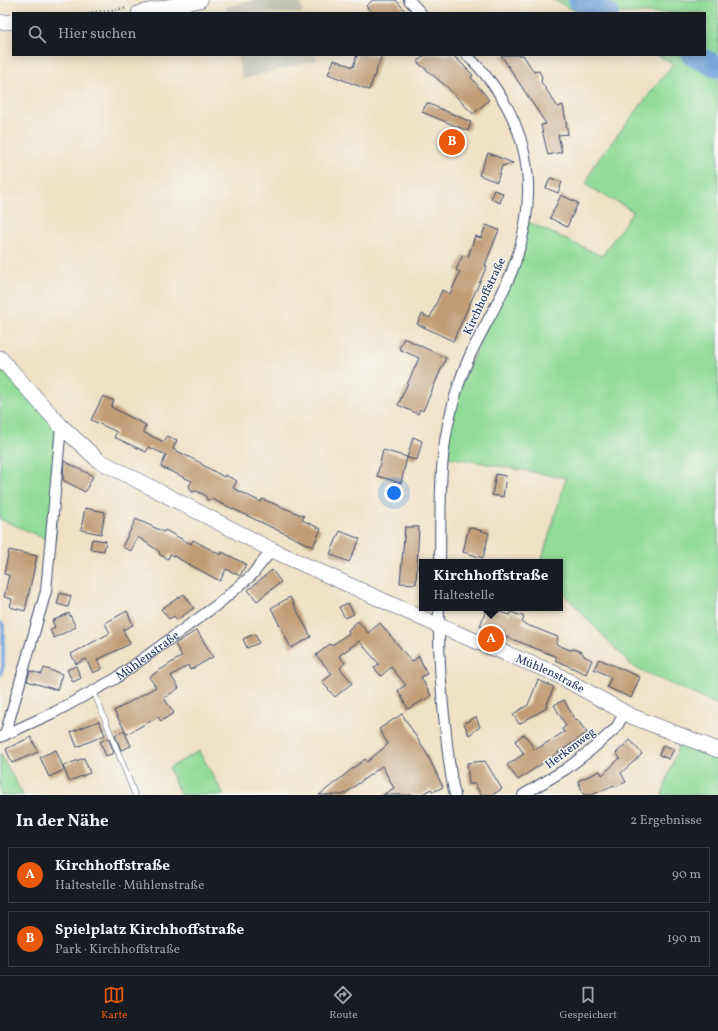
<!DOCTYPE html>
<html lang="de">
<head>
<meta charset="utf-8">
<style>
	:root { --surface:#171b24; --page:#20242c; --text:#f1f3f6; --muted:#9ea1a6; --line:#363941; --accent:#ea580c }
	body { margin:0; font-family:Vollkorn,serif; background:var(--page); color:var(--text) }
	.you { position:absolute; left:394px; top:493px; width:14px; height:14px; margin:-10px; border:3px solid #fff; border-radius:50%; background:#1a73e8; box-shadow:0 0 0 6px #1a73e833 }
	.badge { display:grid; place-items:center; width:26px; height:26px; border-radius:50%; background:var(--accent); color:#fff; font-size:13px; font-weight:700 }
	.pin { position:absolute; translate:-50% -50%; border:2px solid #fff; box-shadow:0 1px 4px #0006 }
	.popup { position:absolute; left:419px; top:559px; width:144px; height:52px; box-sizing:border-box; display:grid; place-content:center; border-radius:0px; background:var(--surface); filter:drop-shadow(0 1px 3px #0005); font-size:13px; white-space:nowrap; color:var(--muted) }
	.popup b { font-size:15px; color:var(--text) }
	.popup::after { content:''; position:absolute; left:50%; top:100%; margin-left:-8px; border:8px solid transparent; border-top-color:var(--surface) }
	.list { margin:0; padding:0; list-style:none }
	h2 { display:flex; justify-content:space-between; align-items:center; height:52px; margin:0; padding:0 16px; font-size:17px }
	h2 small { font-size:13px; font-weight:400; color:var(--muted) }
	.list li { display:grid; grid-template-columns:26px 1fr auto; gap:12px; align-items:center; box-sizing:border-box; height:56px; margin:0 8px 8px; padding:0 8px; border:1px solid var(--line); border-radius:0px }
	.list b { display:block; font-size:15px; white-space:nowrap }
	.list p { margin:0; font-size:13px; white-space:nowrap; color:var(--muted) }
	.list em { font-size:13px; font-style:normal; color:var(--muted) }
	.icon { flex:none; width:22px; height:22px; fill:none; stroke:currentColor; stroke-width:2; stroke-linecap:round; stroke-linejoin:round }
	.map { position:relative; flex:none; width:718px; height:795px; overflow:hidden }
	.search { position:absolute; background:var(--surface); box-shadow:0 2px 10px #0003; left:12px; right:12px; top:12px; height:44px; display:flex; align-items:center; gap:10px; box-sizing:border-box; padding:0 14px; border-radius:0px; color:var(--muted); font-size:15px }
	.sheet { height:180px; background:var(--surface) }
	nav { display:flex; justify-content:space-around; align-items:center; box-sizing:border-box; height:56px; border-top:1px solid var(--line); background:var(--surface); font-size:11px; color:var(--muted) }
	nav a { display:grid; justify-items:center; gap:2px }
	nav .on { color:var(--accent) }
	.map>svg:first-child { display:block }
	.industrial { fill:#c5c5b8 }
	.green { fill:#90db97; stroke:#56857a }
	.lines { fill:none; stroke-linecap:round; stroke-linejoin:round }
	.stream { stroke:#6c9ed7; stroke-width:4 }
	.river { stroke:#6c9ed7; stroke-width:23 }
	.building { fill:#c19d77 }
	.lane-casing { stroke:#3b4a6d; stroke-width:6 }
	.street-casing { stroke:#3b4a6d; stroke-width:12 }
	.secondary-casing { stroke:#3b4a6d; stroke-width:16 }
	.path { stroke:#3b4a6d; stroke-width:2.5; stroke-dasharray:1 3; stroke-linecap:butt }
	.lane { stroke:#fff; stroke-width:5 }
	.street { stroke:#fff; stroke-width:10 }
	.secondary { stroke:#fff; stroke-width:15 }
	.labels { text-anchor:middle; stroke-width:3; stroke-linejoin:round; paint-order:stroke }
	.street-label { font-size:12px; fill:#1b2f5e; stroke:#f6f6f2 }
</style>
</head>
<body>
<div class="map">
<svg width="718" height="795" viewBox="0 0 718 795">
	<rect width="100%" height="100%" fill="#f6f6f2"/>
	<filter id="ink" filterUnits="userSpaceOnUse"><feTurbulence type="fractalNoise" baseFrequency=".025" numOctaves="2"/><feDisplacementMap in="SourceGraphic" scale="8" xChannelSelector="R" yChannelSelector="G"/><feConvolveMatrix kernelMatrix="1 2 1 2 8 2 1 2 1" color-interpolation-filters="sRGB"/></filter>
	<filter id="wash" filterUnits="userSpaceOnUse"><feTurbulence type="fractalNoise" baseFrequency=".012" numOctaves="4" result="noise"/><feDisplacementMap in="SourceGraphic" scale="16" xChannelSelector="R" yChannelSelector="G"/><feGaussianBlur stdDeviation="0.9" result="paint"/><feColorMatrix in="noise" values="0 0 0 0 0 0 0 0 0 0 0 0 0 0 0 0 0 1.4 0 .05"/><feComposite in="paint" operator="in"/></filter>
	<g filter="url(#wash)">
		<rect width="100%" height="100%" fill="#efe2c5"/>
		<g class="industrial">
			<path d="M 254,0 L 299,0 L 303,13 L 227,13 L 226,7 Z"/>
			<path d="M 237,55 L 315,55 L 317,60 L 243,79 Z"/>
		</g>
		<g class="green">
			<path d="M 554,0 L 718,0 L 718,705 L 633,667 L 560,590 L 560,562 L 541,562 L 566,478 L 443,456 L 450,412 L 492,313 L 526,221 L 602,256 L 633,211 L 586,185 L 594,165 L 673,64 L 657,55 L 705,55 L 705,13 L 578,13 Z"/>
			<path d="M 0,358 L 61,426 L 55,543 L 0,519 Z"/>
			<path d="M 682,735 L 718,750 L 718,795 L 662,795 Z"/>
			<path d="M 199,751 L 224,795 L 180,795 L 169,768 Z"/>
			<path d="M 0,753 L 23,795 L 0,795 Z"/>
		</g>
		<g class="lines">
			<path class="stream" d="M 0,623 L 3,625 L 3,667 L 0,674"/>
			<g class="river">
				<path d="M 580,0 L 607,13"/>
				<path d="M 693,55 L 718,67"/>
			</g>
		</g>
		<g id="blocks">
			<g class="building">
				<path d="M 373,0 L 396,0 L 407,13 L 372,13 L 366,6 Z"/>
				<path d="M 357,55 L 382,55 L 369,90 L 328,74 L 334,60 L 353,67 Z"/>
				<path d="M 425,55 L 453,55 L 473,75 L 471,77 L 489,100 L 473,114 L 446,86 L 417,62 Z"/>
				<path d="M 501,55 L 523,55 L 534,72 L 539,71 L 542,77 L 541,82 L 558,107 L 563,105 L 568,134 L 558,135 L 562,152 L 548,155 L 541,125 L 546,124 Z"/>
				<path d="M 427,103 L 471,122 L 468,131 L 422,112 Z"/>
				<path d="M 488,153 L 513,163 L 502,166 L 497,182 L 479,175 Z"/>
				<path d="M 550,178 L 562,182 L 558,193 L 546,188 Z"/>
				<path d="M 494,190 L 503,193 L 500,203 L 491,199 Z"/>
				<path d="M 561,195 L 578,203 L 567,227 L 550,218 Z"/>
				<path d="M 486,225 L 499,230 L 485,265 L 487,266 L 453,341 L 417,324 L 422,314 L 430,318 L 442,290 L 450,294 L 460,272 L 456,270 L 463,255 L 468,257 L 475,236 L 481,238 Z"/>
				<path d="M 404,338 L 446,358 L 423,411 L 420,409 L 418,414 L 398,405 L 419,358 L 399,349 Z"/>
				<path d="M 103,396 L 114,401 L 111,407 L 146,425 L 143,432 L 164,442 L 167,436 L 177,440 L 173,449 L 201,463 L 201,464 L 224,477 L 225,475 L 237,481 L 233,488 L 261,502 L 262,499 L 304,516 L 302,520 L 321,529 L 313,547 L 212,499 L 207,500 L 205,495 L 196,491 L 192,492 L 189,486 L 192,481 L 161,467 L 166,455 L 149,447 L 146,452 L 114,437 L 117,432 L 91,420 Z"/>
				<path d="M 413,437 L 422,441 L 417,460 L 407,458 Z"/>
				<path d="M 383,450 L 407,457 L 401,483 L 377,476 Z"/>
				<path d="M 64,461 L 93,476 L 85,492 L 63,480 Z"/>
				<path d="M 496,474 L 506,476 L 503,497 L 492,495 Z"/>
				<path d="M 85,508 L 105,512 L 101,534 L 81,530 Z"/>
				<path d="M 136,519 L 164,532 L 165,530 L 191,544 L 193,540 L 221,555 L 222,552 L 246,564 L 240,576 L 226,569 L 220,581 L 170,554 L 168,559 L 159,554 L 160,552 L 138,537 L 131,551 L 122,547 Z"/>
				<path d="M 405,527 L 419,527 L 416,584 L 400,583 Z"/>
				<path d="M 469,527 L 489,533 L 483,558 L 463,552 Z"/>
				<path d="M 340,531 L 360,539 L 349,562 L 330,554 Z"/>
				<path d="M 92,539 L 106,541 L 104,551 L 90,549 Z"/>
				<path d="M 9,550 L 37,556 L 25,611 L 10,607 L 12,599 L 4,597 L 9,575 L 4,574 Z"/>
				<path d="M 272,570 L 281,582 L 257,601 L 248,590 Z"/>
				<path d="M 60,593 L 71,596 L 68,607 L 57,604 Z"/>
				<path d="M 184,594 L 194,608 L 177,620 L 174,616 L 169,619 L 161,609 Z"/>
				<path d="M 290,597 L 311,637 L 291,648 L 271,608 Z"/>
				<path d="M 348,603 L 354,614 L 345,618 L 339,607 Z"/>
				<path d="M 487,608 L 510,615 L 511,612 L 524,617 L 522,623 L 558,637 L 556,644 L 570,650 L 574,649 L 582,652 L 584,656 L 592,660 L 586,674 L 555,660 L 557,657 L 480,626 Z"/>
				<path d="M 127,611 L 133,625 L 123,630 L 130,644 L 97,660 L 102,669 L 93,673 L 86,659 L 76,664 L 71,654 L 110,633 L 105,623 Z"/>
				<path d="M 69,613 L 76,627 L 54,638 L 50,630 L 55,627 L 52,621 Z"/>
				<path d="M 358,621 L 368,633 L 380,623 L 412,662 L 419,656 L 427,674 L 421,677 L 431,696 L 408,709 L 398,690 L 406,685 L 391,667 L 381,676 L 374,668 L 379,664 L 359,641 L 339,656 L 345,663 L 340,668 L 352,683 L 335,697 L 322,682 L 332,674 L 316,655 L 330,644 L 331,646 L 349,633 L 348,630 Z"/>
				<path d="M 197,630 L 213,657 L 190,670 L 188,665 L 171,676 L 179,688 L 164,698 L 174,713 L 161,721 L 158,717 L 127,734 L 114,711 L 156,687 L 149,677 L 182,656 L 175,644 Z"/>
				<path d="M 255,634 L 259,643 L 247,648 L 243,639 Z"/>
				<path d="M 599,659 L 640,677 L 631,698 L 607,687 L 611,677 L 594,669 Z"/>
				<path d="M 76,666 L 81,678 L 73,682 L 67,670 Z"/>
				<path d="M 44,668 L 62,674 L 57,690 L 27,681 L 30,671 L 42,674 Z"/>
				<path d="M 538,680 L 554,687 L 545,709 L 519,724 L 513,714 L 528,705 Z"/>
				<path d="M 564,700 L 575,720 L 577,719 L 587,733 L 518,780 L 507,765 L 524,754 L 515,741 L 524,734 L 535,750 L 564,732 L 562,729 L 566,726 L 554,705 Z"/>
				<path d="M 402,714 L 427,754 L 443,787 L 433,792 L 431,789 L 421,795 L 383,795 L 394,788 L 382,766 L 343,795 L 319,795 L 365,759 L 367,762 L 388,744 L 379,729 Z"/>
				<path d="M 476,717 L 480,727 L 469,735 L 464,723 Z"/>
				<path d="M 99,721 L 105,735 L 77,747 L 71,732 Z"/>
				<path d="M 124,731 L 131,746 L 121,750 L 115,735 Z"/>
				<path d="M 31,737 L 38,752 L 12,763 L 6,749 Z"/>
				<path d="M 108,738 L 114,753 L 106,756 L 100,742 Z"/>
				<path d="M 630,740 L 642,754 L 621,773 L 626,782 L 615,787 L 614,785 L 592,795 L 584,795 L 578,781 L 600,771 L 602,775 L 620,758 L 616,753 Z"/>
				<path d="M 663,745 L 674,749 L 669,759 L 659,755 Z"/>
				<path d="M 56,750 L 64,770 L 49,777 L 40,757 Z"/>
				<path d="M 84,758 L 90,773 L 69,781 L 63,766 Z"/>
				<path d="M 485,761 L 502,789 L 492,795 L 481,795 L 475,784 L 469,784 L 467,763 Z"/>
			</g>
		</g>
	</g>
	<g filter="url(#ink)">
		<use href="#blocks" fill-opacity="0" stroke="#3b4a6d" stroke-width="1"/>
		<g class="lines">
			<defs>
				<path id="lane" d="M 94,692 L 135,795"/>
				<g id="street">
					<path d="M 409,0 L 421,13"/>
					<path d="M 440,562 C 441,513 438,460 451,412 C 455,395 461,376 468,360 C 481,330 500,302 512,271 C 543,190 530,116 467,55"/>
					<path d="M 439,608 C 438,650 441,692 446,734 C 448,755 450,775 455,795"/>
					<path d="M 5,735 L 46,591 L 61,426"/>
					<path id="s1" d="M 0,737 L 55,712 L 115,679 L 218,604 L 251,576 L 272,550"/>
					<path d="M 523,795 L 566,769 L 591,750 L 616,728 L 625,712"/>
				</g>
				<g id="secondary">
					<path d="M 139,13 L 200,0"/>
					<path d="M 0,22 L 13,22"/>
					<path id="s2" d="M 0,358 L 61,426 L 98,460 L 272,550 L 437,625 L 554,673 L 631,716 L 718,750"/>
				</g>
			</defs>
			<use href="#lane" class="lane-casing"/>
			<use href="#street" class="street-casing"/>
			<use href="#secondary" class="secondary-casing"/>
			<path class="path" d="M 88,13 L 127,8"/>
			<use href="#lane" class="lane"/>
			<use href="#street" class="street"/>
			<use href="#secondary" class="secondary"/>
		</g>
	</g>
	<g class="labels">
		<g class="street-label">
			<text transform="translate(484 296) rotate(-65)" y="4">Kirchhoffstraße</text>
			<text dy="4" stroke="none"><textPath href="#s1" startOffset="169">Mühlenstraße</textPath></text>
			<text dy="4" stroke="none"><textPath href="#s2" startOffset="642">Mühlenstraße</textPath></text>
			<text transform="translate(570 748) rotate(-37)" y="4">Herkenweg</text>
		</g>
	</g>
</svg>
<div class="you"></div>
<div class="pin badge" style="left:491px;top:639px">A</div>
<div class="popup"><b>Kirchhoffstraße</b>Haltestelle</div>
<div class="pin badge" style="left:452px;top:142px">B</div>
<div class="search"><svg class="icon" aria-label="search" viewBox="0 0 24 24"><circle cx="10" cy="10" r="6"/><path d="M15 15l6 6"/></svg>Hier suchen</div>
</div>
<section class="sheet">
<h2>In der Nähe<small>2 Ergebnisse</small></h2>
<ul class="list">
<li><span class="badge">A</span><div><b>Kirchhoffstraße</b><p>Haltestelle · Mühlenstraße</p></div><em>90 m</em></li>
<li><span class="badge">B</span><div><b>Spielplatz Kirchhoffstraße</b><p>Park · Kirchhoffstraße</p></div><em>190 m</em></li>
</ul>
</section>
<nav>
<a class="on"><svg class="icon" aria-label="map" viewBox="0 0 24 24"><path d="M3 6l6-2 6 2 6-2v14l-6 2-6-2-6 2zM9 4v14M15 6v14"/></svg>Karte</a>
<a><svg class="icon" aria-label="directions" viewBox="0 0 24 24"><path d="M12 3l9 9-9 9-9-9zM9 14v-3h6M13 9l2 2-2 2"/></svg>Route</a>
<a><svg class="icon" aria-label="saved" viewBox="0 0 24 24"><path d="M7 4h10v16l-5-4-5 4z"/></svg>Gespeichert</a>
</nav>
</body>
</html>
